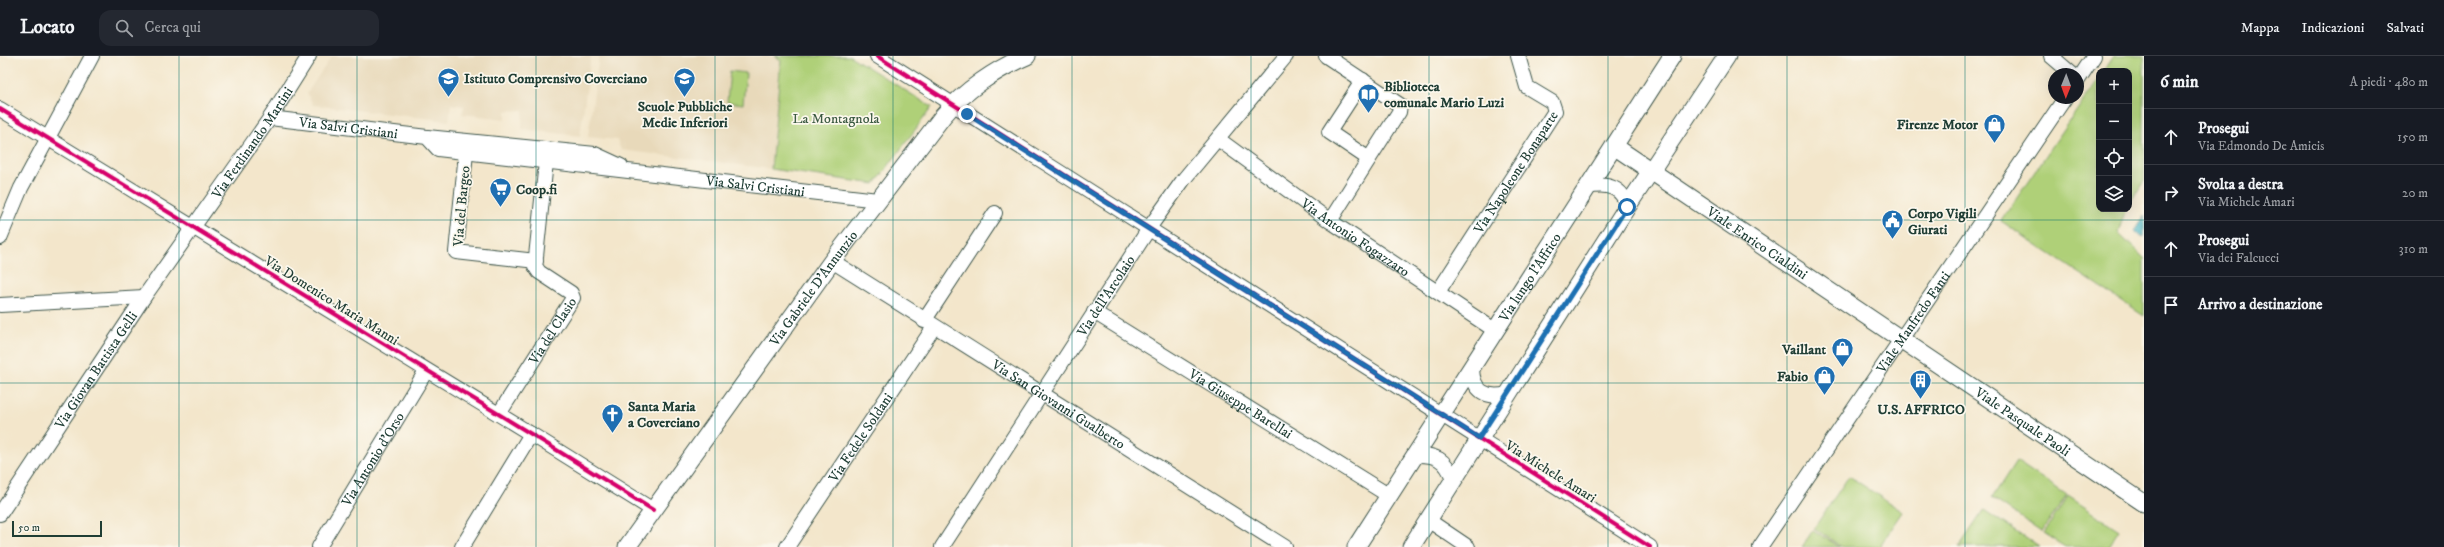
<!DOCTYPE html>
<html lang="it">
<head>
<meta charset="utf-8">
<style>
	:root { --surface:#171b24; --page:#242831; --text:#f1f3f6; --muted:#9ea1a6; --line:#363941 }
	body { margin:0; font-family:"IM FELL DW Pica",serif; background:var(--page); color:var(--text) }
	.controls { position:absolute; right:12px; top:12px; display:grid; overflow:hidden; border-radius:8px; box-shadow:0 4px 16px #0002 }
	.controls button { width:36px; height:36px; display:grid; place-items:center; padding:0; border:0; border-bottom:1px solid var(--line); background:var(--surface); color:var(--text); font:20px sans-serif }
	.compass { position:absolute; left:2048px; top:12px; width:36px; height:36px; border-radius:50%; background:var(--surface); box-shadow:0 4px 16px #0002; rotate:181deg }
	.scale { position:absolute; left:12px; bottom:10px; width:90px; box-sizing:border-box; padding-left:4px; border:2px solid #1f3d34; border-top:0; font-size:11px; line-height:14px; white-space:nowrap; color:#1f3d34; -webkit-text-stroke:3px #fbf7ec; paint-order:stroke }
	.stop { position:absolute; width:12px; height:12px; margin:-9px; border:3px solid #1f6fb2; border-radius:50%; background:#fff }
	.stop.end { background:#1f6fb2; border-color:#fff; box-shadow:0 1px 4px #0008 }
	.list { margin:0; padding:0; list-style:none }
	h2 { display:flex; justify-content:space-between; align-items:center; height:52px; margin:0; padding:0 16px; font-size:17px }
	h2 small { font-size:13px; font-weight:400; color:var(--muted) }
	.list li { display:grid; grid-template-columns:26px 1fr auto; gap:12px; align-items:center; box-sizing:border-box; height:56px; padding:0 16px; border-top:1px solid var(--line) }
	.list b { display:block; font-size:15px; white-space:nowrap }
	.list p { margin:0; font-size:13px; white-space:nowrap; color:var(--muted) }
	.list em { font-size:13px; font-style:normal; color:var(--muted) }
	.icon { flex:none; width:22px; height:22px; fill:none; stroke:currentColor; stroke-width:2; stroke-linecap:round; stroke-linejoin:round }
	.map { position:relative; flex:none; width:2144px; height:491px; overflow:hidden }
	header { display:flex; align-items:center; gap:24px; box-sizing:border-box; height:56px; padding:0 20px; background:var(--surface); border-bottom:1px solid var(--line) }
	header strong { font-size:19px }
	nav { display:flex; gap:22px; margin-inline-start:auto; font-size:14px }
	.search { width:280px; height:36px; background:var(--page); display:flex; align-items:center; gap:10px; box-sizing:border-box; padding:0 14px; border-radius:12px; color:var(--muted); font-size:15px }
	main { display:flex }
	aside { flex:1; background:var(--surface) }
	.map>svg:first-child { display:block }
	.built { fill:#e8d9ba }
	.green { fill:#afd078; stroke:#678656 }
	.water { fill:#47b4c4; stroke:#33787c }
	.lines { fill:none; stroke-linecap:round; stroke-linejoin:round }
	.minor-casing { stroke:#3f564b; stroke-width:16 }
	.tertiary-casing { stroke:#3f564b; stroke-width:19 }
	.minor { stroke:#fff; stroke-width:14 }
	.tertiary { stroke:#fff; stroke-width:17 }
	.cycleway-casing { stroke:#fbf7ec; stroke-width:6 }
	.cycleway { stroke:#d6006c; stroke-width:4 }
	.route { stroke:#1f6fb2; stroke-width:5 }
	.grid { fill:none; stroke:#0f766e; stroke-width:1; stroke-opacity:0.55 }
	.labels { text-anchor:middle; stroke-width:3.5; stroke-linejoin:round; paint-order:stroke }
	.poi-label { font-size:14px; font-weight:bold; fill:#1f3d34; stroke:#fbf7ec; text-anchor:start }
	.park-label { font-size:14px; fill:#3c5a42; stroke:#fbf7ec }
	.street-label { font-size:14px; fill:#1f3d34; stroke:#fbf7ec }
</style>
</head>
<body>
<header>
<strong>Locato</strong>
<div class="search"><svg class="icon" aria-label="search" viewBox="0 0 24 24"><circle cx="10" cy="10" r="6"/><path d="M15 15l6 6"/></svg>Cerca qui</div>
<nav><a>Mappa</a><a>Indicazioni</a><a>Salvati</a></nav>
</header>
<main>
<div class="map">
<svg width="2144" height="491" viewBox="0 0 2144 491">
	<rect width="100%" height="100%" fill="#fbf7ec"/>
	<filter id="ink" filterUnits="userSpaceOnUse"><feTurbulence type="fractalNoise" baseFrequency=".025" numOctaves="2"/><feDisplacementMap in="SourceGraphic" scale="8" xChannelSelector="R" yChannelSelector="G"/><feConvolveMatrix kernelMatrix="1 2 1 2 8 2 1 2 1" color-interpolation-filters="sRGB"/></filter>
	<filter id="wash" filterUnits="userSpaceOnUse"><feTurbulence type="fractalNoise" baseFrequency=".012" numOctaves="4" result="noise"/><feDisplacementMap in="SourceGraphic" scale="16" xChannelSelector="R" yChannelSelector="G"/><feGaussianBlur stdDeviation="0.9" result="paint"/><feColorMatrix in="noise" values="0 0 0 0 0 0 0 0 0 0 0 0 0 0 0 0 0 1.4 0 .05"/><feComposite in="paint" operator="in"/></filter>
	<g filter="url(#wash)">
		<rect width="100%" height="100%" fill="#f3e6cb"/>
		<g class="built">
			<path d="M 332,0 L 591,0 L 580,80 L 522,73 L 523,54 L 506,55 L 506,63 L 462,58 L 464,50 L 451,48 L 449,65 L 313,49 L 307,37 Z"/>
			<path d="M 599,0 L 775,0 L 781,4 L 771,113 L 621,94 L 617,84 L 588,81 Z"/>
		</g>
		<g class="green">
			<path d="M 775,0 L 850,0 L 932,51 L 875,128 L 771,113 L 781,4 Z"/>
			<path d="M 2114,0 L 2144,0 L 2144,125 L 2129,148 L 2129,15 L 2104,15 Z"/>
			<path d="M 730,15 L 746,17 L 743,48 L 727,46 Z"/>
			<path d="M 2099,22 L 2099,153 L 2126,153 L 2118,177 L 2144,202 L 2144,260 L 2001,165 Z"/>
			<path d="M 2016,405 L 2067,439 L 2042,476 L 1992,442 Z"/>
			<path d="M 1849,420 L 1903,456 L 1879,491 L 1842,491 L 1814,472 Z"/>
			<path d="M 2068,440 L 2119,474 L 2108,491 L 2066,491 L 2044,477 Z"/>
			<path d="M 1984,454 L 2039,491 L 1959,491 Z"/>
			<path d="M 1813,474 L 1840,491 L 1802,491 Z"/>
		</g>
		<path class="water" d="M 2144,160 L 2144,182 L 2134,175 Z"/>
	</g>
	<g filter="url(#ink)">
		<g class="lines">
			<defs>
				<g id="minor">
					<path d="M 877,0 L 1650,491"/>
					<path d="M 1326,0 L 1400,49 L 1399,56 L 1369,103"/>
					<path d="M 2051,0 L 2072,18"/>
					<path d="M 2078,24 L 2094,0"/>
					<path d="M 0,53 L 531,378 L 653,454"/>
					<path id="s1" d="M 270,62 L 427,81 L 438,93 L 878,144"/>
					<path d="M 427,81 L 595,98 L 621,110"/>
					<path id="s2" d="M 1218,83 L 1330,165 L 1496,275"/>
					<path d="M 466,97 L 456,196 L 536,205"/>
					<path d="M 1588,131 C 1607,127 1623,131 1627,151"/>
					<path d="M 1330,165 L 1369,103 L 1329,76 L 1363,24"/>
					<path d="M 0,182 L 21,132 L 92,0"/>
					<path id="s3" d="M 832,205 L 1285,491"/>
					<path id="s4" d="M 1438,236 L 1555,55 L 1552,46 L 1527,31 L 1518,0"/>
					<path d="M 0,249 L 144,241"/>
					<path id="s5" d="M 1094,256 L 1388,439"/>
					<path d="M 924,265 L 995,157"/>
					<path d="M 1472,313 C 1473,335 1486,343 1507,338"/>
					<path id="s6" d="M 499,358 L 573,242 L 571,237 L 539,216 L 535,210 L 546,106"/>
					<path d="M 1415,399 C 1435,398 1446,403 1453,423"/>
					<path id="s7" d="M 0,458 L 144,241 L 270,62 L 309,0"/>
					<path d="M 1428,464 L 1468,491"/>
					<path id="s8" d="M 319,491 L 426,315"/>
					<path d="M 462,491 L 531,378"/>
					<path id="s9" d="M 787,491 L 934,271"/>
					<path id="s10" d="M 942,491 L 1154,165 L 1184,123 L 1286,0"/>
					<path id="s11" d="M 1760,491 L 2065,42"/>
				</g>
				<g id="tertiary">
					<path id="s12" d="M 1614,90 L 2144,447"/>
					<path id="s13" d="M 627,491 L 832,205 L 943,60 C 964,35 996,13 1027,0"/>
					<path id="s14" d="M 1356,491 L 1672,0"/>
					<path d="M 1411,491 L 1627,151 L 1727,0"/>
				</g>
			</defs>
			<use href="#minor" class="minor-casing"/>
			<use href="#tertiary" class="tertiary-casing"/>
			<use href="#minor" class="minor"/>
			<use href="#tertiary" class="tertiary"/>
			<defs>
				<g id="cycleway">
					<path d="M 877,0 L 1650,491"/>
					<path d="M 0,53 L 531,378 L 653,454"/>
				</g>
			</defs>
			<use href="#cycleway" class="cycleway-casing"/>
			<use href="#cycleway" class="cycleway"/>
		</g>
	</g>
	<g class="lines" filter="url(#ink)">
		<path class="route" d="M 967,58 L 1479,382 L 1627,151"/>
	</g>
	<path class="grid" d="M 179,0 L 179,491M 357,0 L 357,491M 536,0 L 536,491M 715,0 L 715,491M 893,0 L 893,491M 1072,0 L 1072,491M 1251,0 L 1251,491M 1429,0 L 1429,491M 1608,0 L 1608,491M 1787,0 L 1787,491M 1965,0 L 1965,491M 0,164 L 2144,164M 0,327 L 2144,327"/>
	<defs>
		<symbol id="school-pin" viewBox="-11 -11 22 30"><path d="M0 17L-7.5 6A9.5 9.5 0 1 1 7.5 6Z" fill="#1f6fb2" stroke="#fbf7ec"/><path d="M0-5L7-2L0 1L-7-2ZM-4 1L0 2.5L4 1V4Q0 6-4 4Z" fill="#fff"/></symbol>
		<symbol id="library-pin" viewBox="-11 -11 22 30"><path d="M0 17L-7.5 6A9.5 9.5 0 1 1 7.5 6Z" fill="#1f6fb2" stroke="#fbf7ec"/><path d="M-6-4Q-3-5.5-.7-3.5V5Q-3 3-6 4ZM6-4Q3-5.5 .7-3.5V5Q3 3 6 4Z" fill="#fff"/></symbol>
		<symbol id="shop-pin" viewBox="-11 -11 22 30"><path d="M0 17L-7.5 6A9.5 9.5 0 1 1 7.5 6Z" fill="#1f6fb2" stroke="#fbf7ec"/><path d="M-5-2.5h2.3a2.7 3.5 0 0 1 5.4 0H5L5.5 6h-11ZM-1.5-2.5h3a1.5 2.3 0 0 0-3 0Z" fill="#fff"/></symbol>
		<symbol id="supermarket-pin" viewBox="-11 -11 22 30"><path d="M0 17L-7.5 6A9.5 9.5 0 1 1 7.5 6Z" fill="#1f6fb2" stroke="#fbf7ec"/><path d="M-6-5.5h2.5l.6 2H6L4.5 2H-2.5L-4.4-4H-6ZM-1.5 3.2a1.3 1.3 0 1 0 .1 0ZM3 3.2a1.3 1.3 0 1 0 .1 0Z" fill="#fff"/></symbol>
		<symbol id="civic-pin" viewBox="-11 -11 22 30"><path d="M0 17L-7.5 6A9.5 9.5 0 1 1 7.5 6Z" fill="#1f6fb2" stroke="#fbf7ec"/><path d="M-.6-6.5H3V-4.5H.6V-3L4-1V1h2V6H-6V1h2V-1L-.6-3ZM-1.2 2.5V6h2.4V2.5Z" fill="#fff"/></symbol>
		<symbol id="building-pin" viewBox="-11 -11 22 30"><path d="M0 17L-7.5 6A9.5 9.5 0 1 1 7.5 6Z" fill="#1f6fb2" stroke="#fbf7ec"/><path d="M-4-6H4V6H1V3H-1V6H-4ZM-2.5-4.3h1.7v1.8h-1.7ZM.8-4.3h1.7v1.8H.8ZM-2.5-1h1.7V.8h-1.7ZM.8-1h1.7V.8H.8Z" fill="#fff"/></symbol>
		<symbol id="church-pin" viewBox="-11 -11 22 30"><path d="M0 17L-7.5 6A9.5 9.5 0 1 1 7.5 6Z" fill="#1f6fb2" stroke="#fbf7ec"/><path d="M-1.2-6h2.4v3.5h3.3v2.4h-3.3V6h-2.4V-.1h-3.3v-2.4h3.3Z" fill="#fff"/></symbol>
	</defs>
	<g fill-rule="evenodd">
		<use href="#school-pin" x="436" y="10" width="25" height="34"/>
		<use href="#school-pin" x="672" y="10" width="25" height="34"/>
		<use href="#library-pin" x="1356" y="26" width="25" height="34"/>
		<use href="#shop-pin" x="1982" y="56" width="25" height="34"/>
		<use href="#supermarket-pin" x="488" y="120" width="25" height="34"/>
		<use href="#civic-pin" x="1880" y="152" width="25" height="34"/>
		<use href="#shop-pin" x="1830" y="280" width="25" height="34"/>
		<use href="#shop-pin" x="1812" y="308" width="25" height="34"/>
		<use href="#building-pin" x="1908" y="312" width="25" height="34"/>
		<use href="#church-pin" x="600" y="346" width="25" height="34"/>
	</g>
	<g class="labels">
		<g class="poi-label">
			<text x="464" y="27">Istituto Comprensivo Coverciano</text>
			<text x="1384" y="35">Biblioteca<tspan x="1384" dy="16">comunale Mario Luzi</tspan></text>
			<text x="685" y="55" text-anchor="middle">Scuole Pubbliche<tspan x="685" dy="16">Medie Inferiori</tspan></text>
			<text x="1978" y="73" text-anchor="end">Firenze Motor</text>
			<text x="516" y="138">Coop.fi</text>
			<text x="1908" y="162">Corpo Vigili<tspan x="1908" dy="16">Giurati</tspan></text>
			<text x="1826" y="298" text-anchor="end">Vaillant</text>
			<text x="1808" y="325" text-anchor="end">Fabio</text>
			<text x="628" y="355">Santa Maria<tspan x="628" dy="16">a Coverciano</tspan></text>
			<text x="1921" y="358" text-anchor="middle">U.S. AFFRICO</text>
		</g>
		<g class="park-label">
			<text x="836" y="67">La Montagnola</text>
		</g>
		<g class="street-label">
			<text dy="5" stroke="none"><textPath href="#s1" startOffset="79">Via Salvi Cristiani</textPath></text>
			<text dy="5" stroke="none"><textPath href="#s7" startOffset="449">Via Ferdinando Martini</textPath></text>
			<text dy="5" stroke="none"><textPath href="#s4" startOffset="143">Via Napoleone Bonaparte</textPath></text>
			<text dy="5" stroke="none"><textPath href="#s1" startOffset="494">Via Salvi Cristiani</textPath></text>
			<text transform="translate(461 150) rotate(-85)" y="5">Via del Bargeo</text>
			<text dy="5" stroke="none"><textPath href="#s2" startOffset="169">Via Antonio Fogazzaro</textPath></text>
			<text dy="5" stroke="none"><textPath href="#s12" startOffset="173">Viale Enrico Cialdini</textPath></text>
			<text dy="5" stroke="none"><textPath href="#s14" startOffset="321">Via lungo l'Affrico</textPath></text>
			<text dy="5" stroke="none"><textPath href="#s13" startOffset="319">Via Gabriele D'Annunzio</textPath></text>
			<text dy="5" stroke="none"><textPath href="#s10" startOffset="300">Via dell'Arcolaio</textPath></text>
			<text transform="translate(332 244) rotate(32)" y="5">Via Domenico Maria Manni</text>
			<text dy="5" stroke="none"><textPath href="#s11" startOffset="272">Viale Manfredo Fanti</textPath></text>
			<text dy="5" stroke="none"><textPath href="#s6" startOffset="99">Via del Clasio</textPath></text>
			<text dy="5" stroke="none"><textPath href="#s7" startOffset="173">Via Giovan Battista Gelli</textPath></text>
			<text dy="5" stroke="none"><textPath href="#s5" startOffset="173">Via Giuseppe Barellai</textPath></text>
			<text dy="5" stroke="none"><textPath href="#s3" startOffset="268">Via San Giovanni Gualberto</textPath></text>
			<text dy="5" stroke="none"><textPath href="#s12" startOffset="493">Viale Pasquale Paoli</textPath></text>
			<text dy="5" stroke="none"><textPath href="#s9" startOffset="132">Via Fedele Soldani</textPath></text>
			<text dy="5" stroke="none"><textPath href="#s8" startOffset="103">Via Antonio d'Orso</textPath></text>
			<text transform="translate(1551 415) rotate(32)" y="5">Via Michele Amari</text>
		</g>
	</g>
</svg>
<div class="controls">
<button>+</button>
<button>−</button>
<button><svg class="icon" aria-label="locate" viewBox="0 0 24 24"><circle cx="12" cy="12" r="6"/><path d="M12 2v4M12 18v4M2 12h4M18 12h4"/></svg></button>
<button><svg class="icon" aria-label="layers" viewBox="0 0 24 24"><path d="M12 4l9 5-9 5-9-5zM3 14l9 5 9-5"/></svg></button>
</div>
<svg class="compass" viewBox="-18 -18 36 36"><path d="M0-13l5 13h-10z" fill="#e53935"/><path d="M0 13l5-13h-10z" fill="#9ea1a6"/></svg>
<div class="scale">50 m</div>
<div class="stop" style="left:1627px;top:151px"></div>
<div class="stop end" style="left:967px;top:58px"></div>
</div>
<aside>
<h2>6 min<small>A piedi · 480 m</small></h2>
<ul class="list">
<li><svg class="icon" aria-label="ahead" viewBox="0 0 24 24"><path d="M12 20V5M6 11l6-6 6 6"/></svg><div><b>Prosegui</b><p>Via Edmondo De Amicis</p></div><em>150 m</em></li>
<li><svg class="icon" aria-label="right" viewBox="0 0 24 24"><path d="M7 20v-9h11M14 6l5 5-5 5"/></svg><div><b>Svolta a destra</b><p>Via Michele Amari</p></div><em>20 m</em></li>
<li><svg class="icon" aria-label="ahead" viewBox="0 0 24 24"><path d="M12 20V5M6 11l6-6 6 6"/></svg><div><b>Prosegui</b><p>Via dei Falcucci</p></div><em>310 m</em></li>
<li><svg class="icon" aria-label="arrive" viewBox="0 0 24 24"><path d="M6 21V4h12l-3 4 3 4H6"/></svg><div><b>Arrivo a destinazione</b></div></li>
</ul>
</aside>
</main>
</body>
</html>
